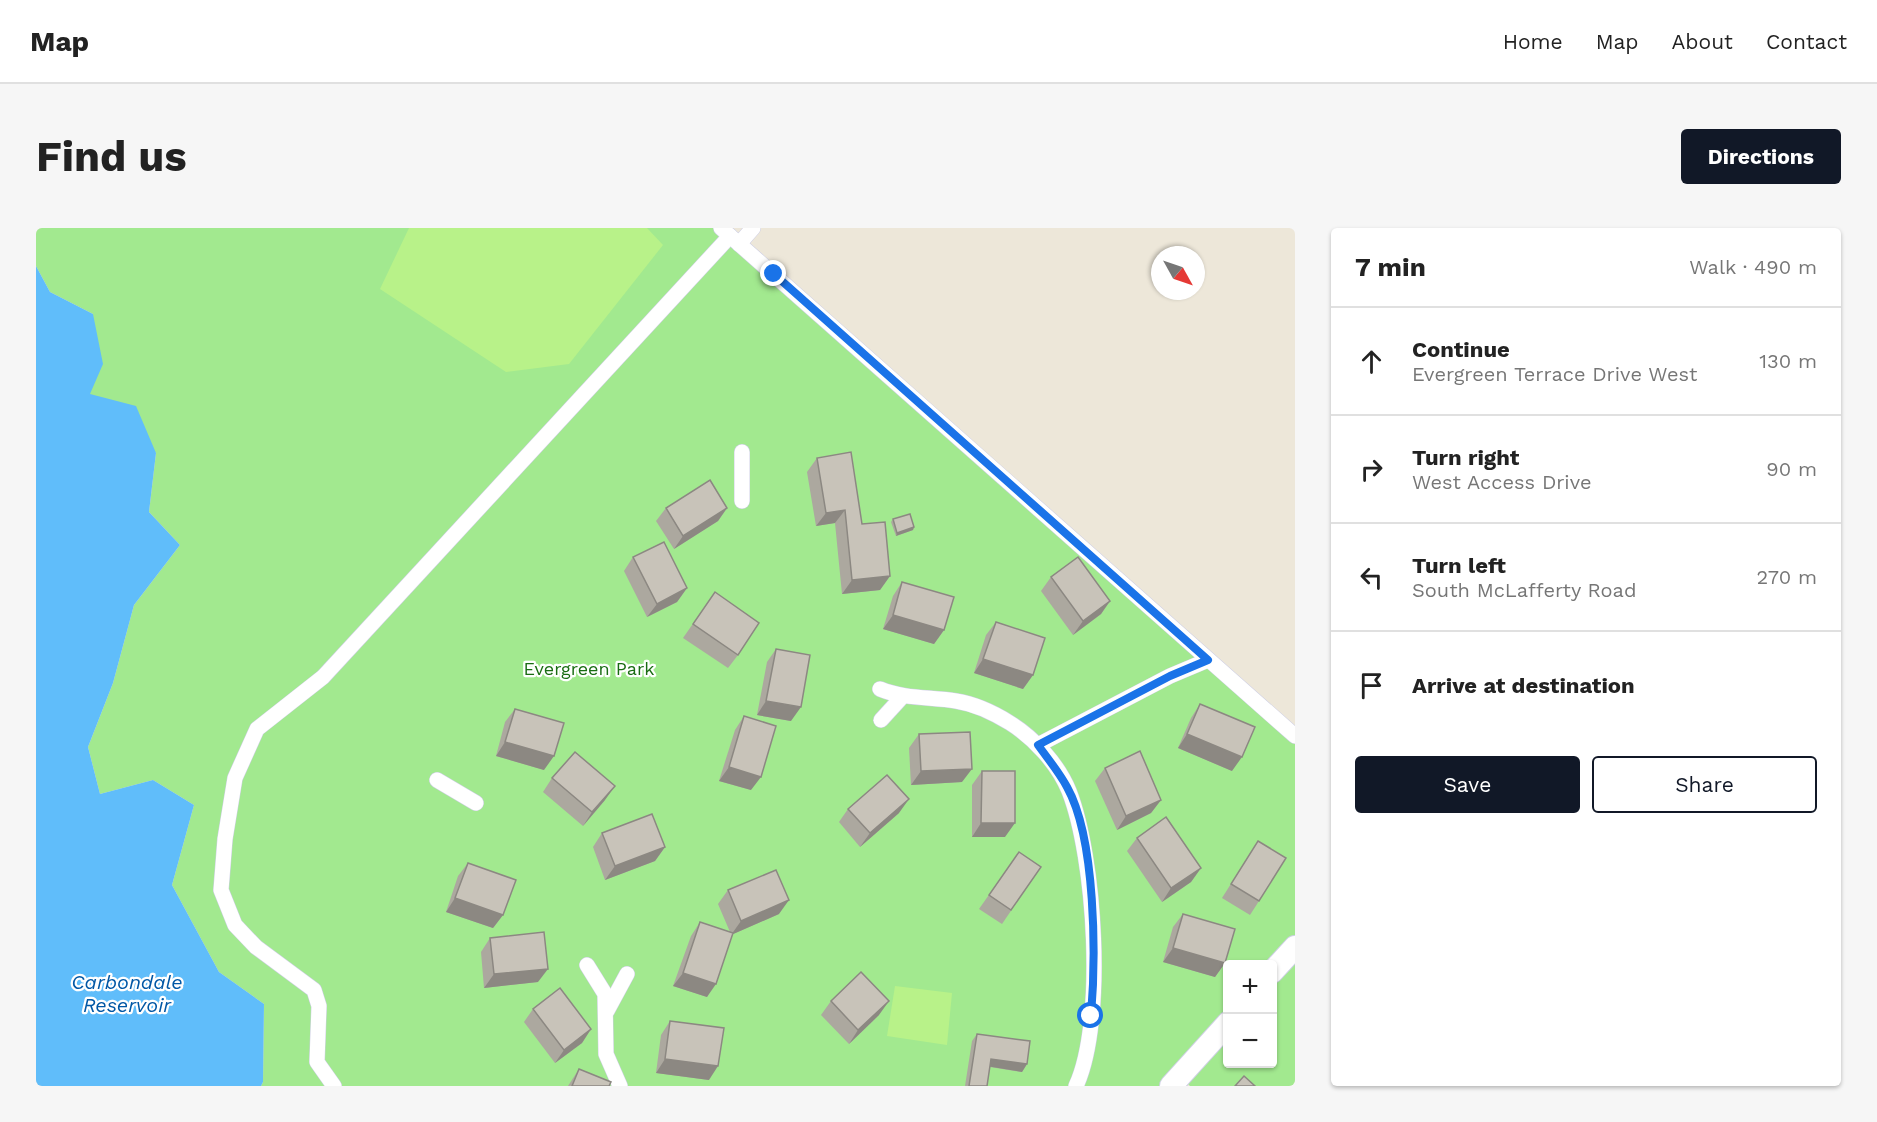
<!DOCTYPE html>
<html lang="en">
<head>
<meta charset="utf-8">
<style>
	:root { --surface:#fff; --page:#f6f6f6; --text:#222; --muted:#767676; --line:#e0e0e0; --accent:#111827 }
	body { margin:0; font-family:"Work Sans",sans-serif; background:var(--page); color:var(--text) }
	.controls { position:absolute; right:18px; bottom:18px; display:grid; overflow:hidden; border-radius:6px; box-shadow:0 2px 4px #0004 }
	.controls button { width:54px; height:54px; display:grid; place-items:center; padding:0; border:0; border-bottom:2px solid var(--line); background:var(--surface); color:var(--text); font:30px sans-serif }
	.compass { position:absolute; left:1115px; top:18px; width:54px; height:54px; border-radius:50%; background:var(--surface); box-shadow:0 2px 4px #0004; rotate:130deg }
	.stop { position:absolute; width:18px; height:18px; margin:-14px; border:4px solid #1a73e8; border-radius:50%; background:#fff }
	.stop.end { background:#1a73e8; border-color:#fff; box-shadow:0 2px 6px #0008 }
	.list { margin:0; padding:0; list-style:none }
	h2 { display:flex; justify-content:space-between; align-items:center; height:78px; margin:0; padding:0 24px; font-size:26px }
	h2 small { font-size:20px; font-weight:400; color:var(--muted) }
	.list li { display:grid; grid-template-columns:39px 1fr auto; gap:18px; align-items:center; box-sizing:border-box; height:108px; padding:0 24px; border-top:2px solid var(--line) }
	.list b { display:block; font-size:22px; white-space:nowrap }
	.list p { margin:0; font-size:20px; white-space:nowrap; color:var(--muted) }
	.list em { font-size:20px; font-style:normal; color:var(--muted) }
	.actions { display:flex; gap:12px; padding:18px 24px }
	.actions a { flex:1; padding:14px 0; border:2px solid var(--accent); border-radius:6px; text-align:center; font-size:21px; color:var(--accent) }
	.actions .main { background:var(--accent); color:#fff }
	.icon { flex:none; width:33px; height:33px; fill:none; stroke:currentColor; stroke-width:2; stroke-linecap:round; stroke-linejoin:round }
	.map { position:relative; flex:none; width:1259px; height:858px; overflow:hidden; border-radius:6px }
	header { display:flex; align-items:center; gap:36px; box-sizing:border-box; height:84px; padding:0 30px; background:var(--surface); border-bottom:2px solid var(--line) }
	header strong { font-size:28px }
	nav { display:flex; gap:33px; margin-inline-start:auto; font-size:21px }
	.intro { display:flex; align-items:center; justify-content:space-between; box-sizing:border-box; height:144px; padding:0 36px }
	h1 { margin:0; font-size:42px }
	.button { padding:15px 27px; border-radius:6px; background:var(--accent); color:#fff; font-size:21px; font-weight:700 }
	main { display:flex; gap:36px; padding:0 36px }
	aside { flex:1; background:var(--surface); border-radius:6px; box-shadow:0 2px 4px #0004 }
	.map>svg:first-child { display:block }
	.green { fill:#a2e98f }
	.pitch { fill:#b8f289 }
	.water { fill:#60bdfa }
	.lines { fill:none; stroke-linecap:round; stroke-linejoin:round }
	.street-casing { stroke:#cecfe4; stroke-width:16 }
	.secondary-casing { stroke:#cecfe4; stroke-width:24 }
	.street { stroke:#fff; stroke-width:15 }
	.secondary { stroke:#fff; stroke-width:22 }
	.wall { fill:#aca89f }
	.shaded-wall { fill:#8c8882 }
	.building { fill:#c8c3b9; stroke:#8c8882; stroke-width:1.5 }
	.route { stroke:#1a73e8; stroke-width:8 }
	.labels { text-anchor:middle; stroke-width:4.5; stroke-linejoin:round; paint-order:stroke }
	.park-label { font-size:18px; fill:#196c12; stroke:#fff }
	.water-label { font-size:20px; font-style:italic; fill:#0057a5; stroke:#fff }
</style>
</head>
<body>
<header>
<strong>Map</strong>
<nav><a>Home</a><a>Map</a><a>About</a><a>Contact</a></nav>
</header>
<div class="intro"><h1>Find us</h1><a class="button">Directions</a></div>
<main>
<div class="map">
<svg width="1259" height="858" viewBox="0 0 1259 858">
	<rect width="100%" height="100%" fill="#ede7d9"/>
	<g class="green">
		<path d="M 0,0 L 684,0 L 1259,508 L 1259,719 L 1236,736 L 1192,736 L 1191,795 L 1135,858 L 225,858 L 227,854 L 228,776 L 183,744 L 136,657 L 158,577 L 117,552 L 64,566 L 52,519 L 77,455 L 98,377 L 144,317 L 113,284 L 120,225 L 53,166 L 57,86 L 14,64 L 0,38 Z"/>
		<path d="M 1259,730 L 1259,858 L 1154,858 L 1149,853 L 1191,806 L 1192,836 L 1236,836 L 1237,756 Z"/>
	</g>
	<g class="pitch">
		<path d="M 373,0 L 611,0 L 627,17 L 533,136 L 470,144 L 344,61 Z"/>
		<path d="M 859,758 L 916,765 L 911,817 L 851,808 Z"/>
	</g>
	<path class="water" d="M 0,38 L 14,64 L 57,86 L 67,136 L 54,166 L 100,178 L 120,225 L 113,284 L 144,317 L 98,377 L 77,455 L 52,519 L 64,566 L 117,552 L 158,577 L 136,657 L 183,744 L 228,776 L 227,854 L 225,858 L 0,858 Z"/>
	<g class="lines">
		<defs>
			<g id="street">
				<path d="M 685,0 L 1259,508"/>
				<path d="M 703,16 L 717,0"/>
				<path d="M 706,273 L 706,224"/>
				<path d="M 844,461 C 868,471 894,469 920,473 C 939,476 958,485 974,495 C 998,510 1022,536 1033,563 C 1059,629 1070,793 1040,858"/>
				<path d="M 845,492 L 867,468"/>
				<path d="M 1002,517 L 1134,448 L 1172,432"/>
				<path d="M 401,552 L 440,575"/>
				<path d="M 551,737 L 569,766 L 570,826 L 584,858"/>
				<path d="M 571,783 L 591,746"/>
				<path d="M 298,858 L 281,834 L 283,778 L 278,762 L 220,719 L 199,697 L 185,662 L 189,611 L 199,550 L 221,501 L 287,449 L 694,8"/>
			</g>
			<g id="secondary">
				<path d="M 1236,744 L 1259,719"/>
				<path d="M 1135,858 L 1192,795"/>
			</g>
		</defs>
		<use href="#street" class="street-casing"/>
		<use href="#secondary" class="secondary-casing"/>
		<use href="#street" class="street"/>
		<use href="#secondary" class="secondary"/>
	</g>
	<g class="wall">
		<path d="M 781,230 L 826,296 L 854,348 L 844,362 L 806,366 L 799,295 L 780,298 L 771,244 Z"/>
		<path d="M 630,280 L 691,280 L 682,293 L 638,321 L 620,293 Z"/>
		<path d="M 857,291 L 878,299 L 877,302 L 860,308 L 855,294 Z"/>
		<path d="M 597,329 L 651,360 L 641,374 L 611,389 L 588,343 Z"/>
		<path d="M 1015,349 L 1074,373 L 1065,386 L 1037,407 L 1005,363 Z"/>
		<path d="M 866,354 L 908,402 L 898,416 L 847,401 L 857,368 Z"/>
		<path d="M 679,364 L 702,427 L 692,440 L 647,410 Z"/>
		<path d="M 960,394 L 997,447 L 987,461 L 938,445 L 950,407 Z"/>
		<path d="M 740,421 L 755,493 L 721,487 L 731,434 Z"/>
		<path d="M 1164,476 L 1196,543 L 1142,520 L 1155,490 Z"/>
		<path d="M 479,481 L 508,542 L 460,528 L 469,494 Z"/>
		<path d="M 708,488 L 715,562 L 683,553 L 699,502 Z"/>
		<path d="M 883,506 L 926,554 L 875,557 L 873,520 Z"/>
		<path d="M 1069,540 L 1125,572 L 1115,585 L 1081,602 L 1059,553 Z"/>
		<path d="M 946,543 L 969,609 L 936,609 L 936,557 Z"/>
		<path d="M 516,550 L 569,572 L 547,598 L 507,564 Z"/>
		<path d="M 812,581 L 863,585 L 824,619 L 803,594 Z"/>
		<path d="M 566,605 L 629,619 L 619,633 L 569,652 L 557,619 Z"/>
		<path d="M 1101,610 L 1165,640 L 1155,654 L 1126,674 L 1091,623 Z"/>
		<path d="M 1222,613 L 1223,673 L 1214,687 L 1186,670 Z"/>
		<path d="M 983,624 L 1005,639 L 966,696 L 943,681 Z"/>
		<path d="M 432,635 L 467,687 L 457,700 L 410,684 L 422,648 Z"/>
		<path d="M 692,662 L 743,686 L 697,706 L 671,769 L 637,758 L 655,708 L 664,694 L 694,704 L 682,676 Z"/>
		<path d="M 1147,686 L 1189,735 L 1179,749 L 1127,734 L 1137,699 Z"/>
		<path d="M 454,710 L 502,754 L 448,760 L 445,724 Z"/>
		<path d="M 795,773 L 843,787 L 813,816 L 785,787 Z"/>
		<path d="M 497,781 L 555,801 L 546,815 L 519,835 L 488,794 Z"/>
		<path d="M 634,793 L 673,852 L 620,845 L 625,807 Z"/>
		<path d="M 941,806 L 991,836 L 986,844 L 954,839 L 951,858 L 929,858 L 936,813 Z"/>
		<path d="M 543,841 L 573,858 L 532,858 Z"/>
	</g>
	<g class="shaded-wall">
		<path d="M 691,280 L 682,293 L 638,321 L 647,308 Z"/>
		<path d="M 809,282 L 799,295 L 780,298 L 790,285 Z"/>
		<path d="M 878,299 L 877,302 L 860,308 L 861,305 Z"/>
		<path d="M 854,348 L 844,362 L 806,366 L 816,352 Z"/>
		<path d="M 651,360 L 641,374 L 611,389 L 621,376 Z"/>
		<path d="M 1074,373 L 1065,386 L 1037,407 L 1047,393 Z"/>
		<path d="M 857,387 L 908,402 L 898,416 L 847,401 Z"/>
		<path d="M 947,431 L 997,447 L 987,461 L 938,445 Z"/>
		<path d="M 730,473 L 765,479 L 755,493 L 721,487 Z"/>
		<path d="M 1151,506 L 1206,529 L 1196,543 L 1142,520 Z"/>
		<path d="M 469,514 L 518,528 L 508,542 L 460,528 Z"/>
		<path d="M 693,539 L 725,549 L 715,562 L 683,553 Z"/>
		<path d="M 936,541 L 926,554 L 875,557 L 885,543 Z"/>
		<path d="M 579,558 L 569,572 L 547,598 L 556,584 Z"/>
		<path d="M 873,571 L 863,585 L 824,619 L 834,605 Z"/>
		<path d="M 1125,572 L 1115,585 L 1081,602 L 1090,588 Z"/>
		<path d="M 945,595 L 979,595 L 969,609 L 936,609 Z"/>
		<path d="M 629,619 L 619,633 L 569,652 L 579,638 Z"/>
		<path d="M 1165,640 L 1155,654 L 1126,674 L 1135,660 Z"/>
		<path d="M 419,670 L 467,687 L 457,700 L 410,684 Z"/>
		<path d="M 753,672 L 743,686 L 695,707 L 705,693 Z"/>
		<path d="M 1137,720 L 1189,735 L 1179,749 L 1127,734 Z"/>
		<path d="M 512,741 L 502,754 L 448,760 L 458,746 Z"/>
		<path d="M 647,745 L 680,756 L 671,769 L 637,758 Z"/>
		<path d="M 853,773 L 843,787 L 813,816 L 822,802 Z"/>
		<path d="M 555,801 L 546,815 L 519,835 L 528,822 Z"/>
		<path d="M 629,831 L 682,838 L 673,852 L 620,845 Z"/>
		<path d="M 955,831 L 991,836 L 986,844 L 950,838 Z"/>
	</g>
	<g class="building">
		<path d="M 815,224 L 826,296 L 849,294 L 854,348 L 816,352 L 809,282 L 790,285 L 781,230 Z"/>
		<path d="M 674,252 L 691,280 L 647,308 L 630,280 Z"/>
		<path d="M 874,286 L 878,299 L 861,305 L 857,291 Z"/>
		<path d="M 628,314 L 651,360 L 621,376 L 597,329 Z"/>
		<path d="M 1042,329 L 1074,373 L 1047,393 L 1015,349 Z"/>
		<path d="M 866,354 L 918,369 L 908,402 L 857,387 Z"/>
		<path d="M 679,364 L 723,395 L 702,427 L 657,396 Z"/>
		<path d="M 960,394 L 1009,410 L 997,447 L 947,431 Z"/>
		<path d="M 740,421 L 774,427 L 765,479 L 730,473 Z"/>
		<path d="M 1164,476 L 1219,499 L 1206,529 L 1151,506 Z"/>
		<path d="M 479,481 L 528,495 L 518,528 L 469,514 Z"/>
		<path d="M 708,488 L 740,498 L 725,549 L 693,539 Z"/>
		<path d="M 934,504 L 936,541 L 885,543 L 883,506 Z"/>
		<path d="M 1104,523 L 1125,572 L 1090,588 L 1069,540 Z"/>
		<path d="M 539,524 L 579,558 L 556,584 L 516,550 Z"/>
		<path d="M 946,543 L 979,543 L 979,595 L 945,595 Z"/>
		<path d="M 851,547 L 873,571 L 834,605 L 812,581 Z"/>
		<path d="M 616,586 L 629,619 L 579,638 L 566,605 Z"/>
		<path d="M 1130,589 L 1165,640 L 1135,660 L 1101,610 Z"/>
		<path d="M 1222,613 L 1250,630 L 1223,673 L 1195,656 Z"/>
		<path d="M 983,624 L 1005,639 L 975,682 L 953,667 Z"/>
		<path d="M 432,635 L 480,652 L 467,687 L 419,670 Z"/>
		<path d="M 740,642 L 753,672 L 705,693 L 692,662 Z"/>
		<path d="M 1147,686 L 1199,701 L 1189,735 L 1137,720 Z"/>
		<path d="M 664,694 L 697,705 L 680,756 L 647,745 Z"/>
		<path d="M 508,704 L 512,741 L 458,746 L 454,710 Z"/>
		<path d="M 825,744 L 853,773 L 822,802 L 795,773 Z"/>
		<path d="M 524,760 L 555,801 L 528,822 L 497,781 Z"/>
		<path d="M 634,793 L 688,800 L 682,838 L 629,831 Z"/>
		<path d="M 941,806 L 994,813 L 991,836 L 955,831 L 951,858 L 933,858 Z"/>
		<path d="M 543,841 L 575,854 L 573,858 L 536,858 Z"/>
		<path d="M 1208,848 L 1219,858 L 1199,858 Z"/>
	</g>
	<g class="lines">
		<path class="route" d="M 738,46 L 1172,432 L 1134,448 L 1002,517 C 1012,531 1023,544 1031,559 C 1060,611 1060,729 1055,788"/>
	</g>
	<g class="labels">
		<g class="park-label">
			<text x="553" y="447">Evergreen Park</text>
		</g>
		<g class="water-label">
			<text x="91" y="761">Carbondale<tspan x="91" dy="23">Reservoir</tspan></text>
		</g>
	</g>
</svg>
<div class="controls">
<button>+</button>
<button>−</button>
</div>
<svg class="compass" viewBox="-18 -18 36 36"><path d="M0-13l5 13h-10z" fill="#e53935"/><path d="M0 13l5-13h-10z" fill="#767676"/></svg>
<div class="stop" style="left:1055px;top:788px"></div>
<div class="stop end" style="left:738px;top:46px"></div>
</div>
<aside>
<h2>7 min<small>Walk · 490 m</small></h2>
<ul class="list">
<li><svg class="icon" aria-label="ahead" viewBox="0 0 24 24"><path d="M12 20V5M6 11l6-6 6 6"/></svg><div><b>Continue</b><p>Evergreen Terrace Drive West</p></div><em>130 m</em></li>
<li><svg class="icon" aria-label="right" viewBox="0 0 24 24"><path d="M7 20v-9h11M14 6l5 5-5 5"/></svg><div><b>Turn right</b><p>West Access Drive</p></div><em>90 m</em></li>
<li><svg class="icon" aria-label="left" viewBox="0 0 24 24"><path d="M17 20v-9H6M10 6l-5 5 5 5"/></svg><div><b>Turn left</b><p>South McLafferty Road</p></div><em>270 m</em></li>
<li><svg class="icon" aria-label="arrive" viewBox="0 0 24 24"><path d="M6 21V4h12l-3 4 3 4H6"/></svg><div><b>Arrive at destination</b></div></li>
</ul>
<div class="actions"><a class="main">Save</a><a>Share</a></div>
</aside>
</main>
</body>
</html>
